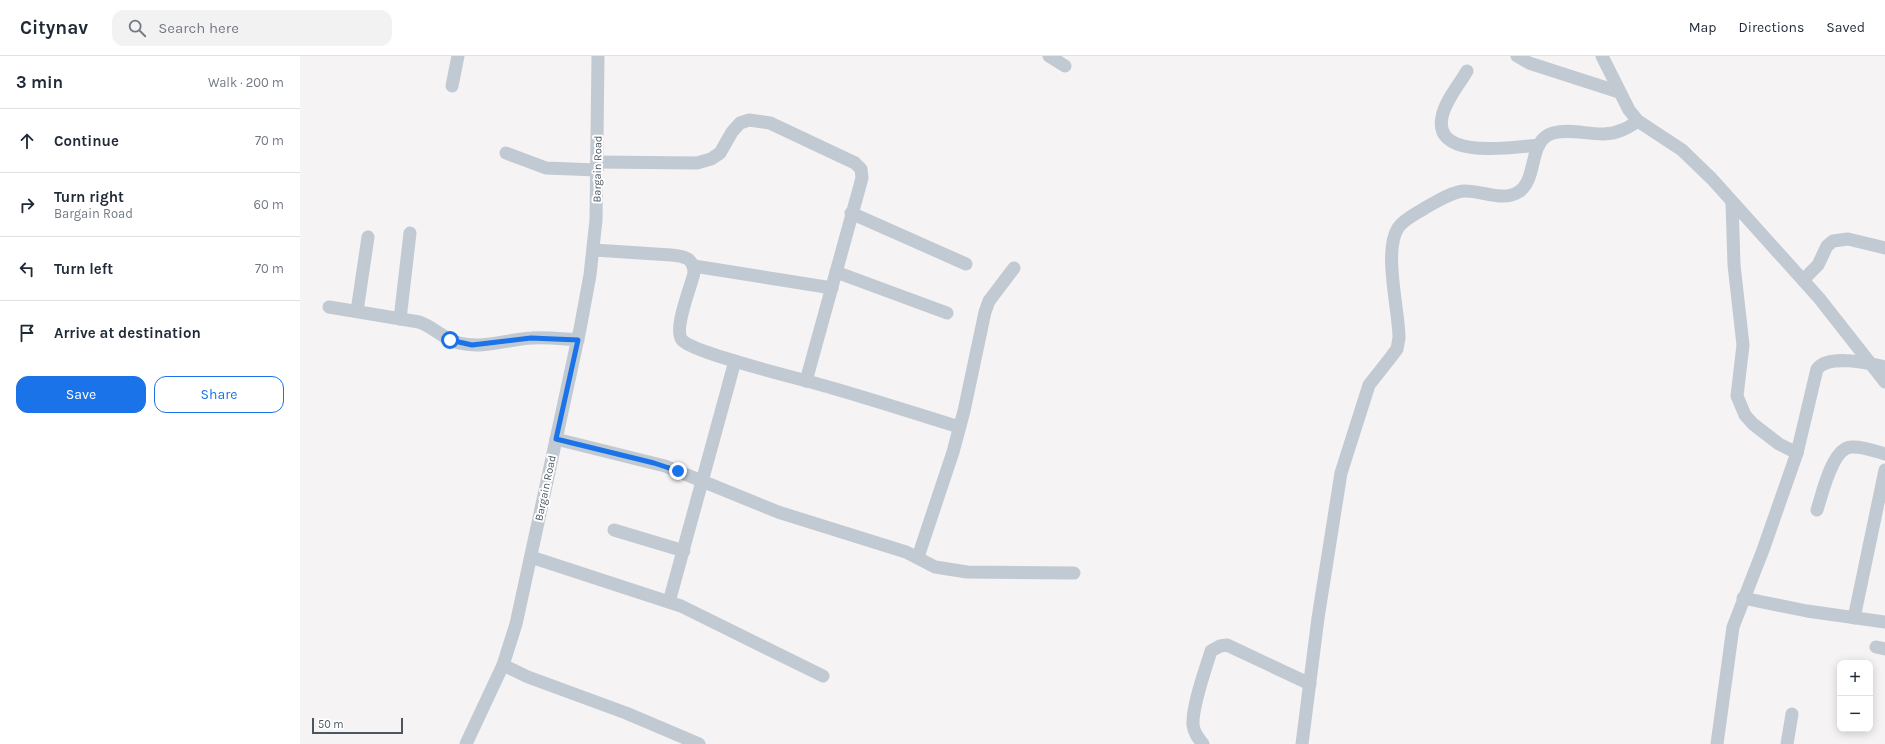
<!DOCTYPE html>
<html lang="en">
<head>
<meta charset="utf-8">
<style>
	:root { --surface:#fff; --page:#f2f2f3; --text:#1f2937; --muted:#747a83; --line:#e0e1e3; --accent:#1a73e8 }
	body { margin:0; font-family:Karla,sans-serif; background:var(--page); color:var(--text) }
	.controls { position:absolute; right:12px; bottom:12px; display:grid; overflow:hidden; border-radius:8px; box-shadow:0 2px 10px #0003 }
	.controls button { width:36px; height:36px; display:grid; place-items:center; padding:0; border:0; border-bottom:1px solid var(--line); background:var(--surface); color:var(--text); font:20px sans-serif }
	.scale { position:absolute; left:12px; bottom:10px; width:91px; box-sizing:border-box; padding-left:4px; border:2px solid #4a5661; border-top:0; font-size:11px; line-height:14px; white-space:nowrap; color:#4a5661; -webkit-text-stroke:3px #fff; paint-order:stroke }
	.stop { position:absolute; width:12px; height:12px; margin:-9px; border:3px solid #1a73e8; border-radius:50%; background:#fff }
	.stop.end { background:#1a73e8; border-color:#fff; box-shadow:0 1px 4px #0008 }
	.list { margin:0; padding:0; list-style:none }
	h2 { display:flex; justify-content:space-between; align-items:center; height:52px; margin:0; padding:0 16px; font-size:17px }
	h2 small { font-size:13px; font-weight:400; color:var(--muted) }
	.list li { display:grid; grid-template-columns:26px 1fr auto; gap:12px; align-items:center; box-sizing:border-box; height:64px; padding:0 16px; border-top:1px solid var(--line) }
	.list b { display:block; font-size:15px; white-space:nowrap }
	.list p { margin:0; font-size:13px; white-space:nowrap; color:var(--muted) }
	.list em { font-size:13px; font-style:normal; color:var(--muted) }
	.actions { display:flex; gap:8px; padding:12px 16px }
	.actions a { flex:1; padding:9px 0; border:1px solid var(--accent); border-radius:12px; text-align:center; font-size:14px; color:var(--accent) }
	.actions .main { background:var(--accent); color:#fff }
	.icon { flex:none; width:22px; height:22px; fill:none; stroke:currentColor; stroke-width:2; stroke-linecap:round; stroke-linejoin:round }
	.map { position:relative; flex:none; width:1585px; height:688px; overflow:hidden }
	header { display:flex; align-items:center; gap:24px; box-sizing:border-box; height:56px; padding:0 20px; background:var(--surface); border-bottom:1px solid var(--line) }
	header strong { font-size:19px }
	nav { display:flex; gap:22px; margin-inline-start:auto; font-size:14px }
	.search { width:280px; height:36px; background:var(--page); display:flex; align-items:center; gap:10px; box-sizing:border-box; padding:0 14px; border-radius:12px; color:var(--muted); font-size:15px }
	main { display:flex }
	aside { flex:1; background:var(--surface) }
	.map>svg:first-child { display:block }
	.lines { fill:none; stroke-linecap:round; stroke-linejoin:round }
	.minor { stroke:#c1cad2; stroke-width:13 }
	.route { stroke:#1a73e8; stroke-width:5 }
	.labels { text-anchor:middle; stroke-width:4; stroke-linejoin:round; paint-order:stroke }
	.street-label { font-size:11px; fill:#4a5661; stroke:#fff }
</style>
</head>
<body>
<header>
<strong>Citynav</strong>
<div class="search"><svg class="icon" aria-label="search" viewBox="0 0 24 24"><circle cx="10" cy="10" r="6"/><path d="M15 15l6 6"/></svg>Search here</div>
<nav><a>Map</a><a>Directions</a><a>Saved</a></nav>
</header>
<main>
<aside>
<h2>3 min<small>Walk · 200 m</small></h2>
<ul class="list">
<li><svg class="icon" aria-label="ahead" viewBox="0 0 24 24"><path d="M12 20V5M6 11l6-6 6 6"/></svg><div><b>Continue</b></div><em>70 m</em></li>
<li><svg class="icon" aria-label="right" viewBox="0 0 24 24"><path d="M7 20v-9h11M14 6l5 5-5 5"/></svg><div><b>Turn right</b><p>Bargain Road</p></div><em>60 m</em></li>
<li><svg class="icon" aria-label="left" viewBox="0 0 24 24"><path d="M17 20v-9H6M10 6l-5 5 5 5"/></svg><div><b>Turn left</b></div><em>70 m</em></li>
<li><svg class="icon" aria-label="arrive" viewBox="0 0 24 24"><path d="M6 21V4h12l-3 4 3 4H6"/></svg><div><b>Arrive at destination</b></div></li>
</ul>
<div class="actions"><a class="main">Save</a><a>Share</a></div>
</aside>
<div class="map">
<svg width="1585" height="688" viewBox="0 0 1585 688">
	<rect width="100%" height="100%" fill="#f5f3f3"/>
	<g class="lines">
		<g class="minor">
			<path d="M 749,0 L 765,10"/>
			<path d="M 1217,0 L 1229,7 L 1319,36"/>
			<path d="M 1302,0 L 1329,54 L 1338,65 L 1382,94 L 1412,123 L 1519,242 L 1585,326"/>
			<path d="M 1167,15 C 1159,29 1145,45 1142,61 C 1133,105 1214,91 1239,89"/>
			<path d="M 152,30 L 158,0"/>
			<path d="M 206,97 L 246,112 L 297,114"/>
			<path d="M 297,106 L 397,107 L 411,103 L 420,97 L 432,76 L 440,67 L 449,64 L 470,67 L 555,107 L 561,113 L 562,122 L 559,133 L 506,325"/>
			<path d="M 1432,146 L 1434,209 L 1443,289 L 1437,340 L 1445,359 L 1453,368 L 1479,388 L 1497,397"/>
			<path d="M 551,157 L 666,208"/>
			<path d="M 294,194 L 371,199 C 384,200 394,202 394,217 C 391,231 373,273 382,284 C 394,298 507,324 532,332 C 574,344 617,358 659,371"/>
			<path d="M 394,210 L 532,232"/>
			<path d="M 536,216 L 647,257"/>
			<path d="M 1503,224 L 1518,209 L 1527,190 L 1533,185 L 1548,183 L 1585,192"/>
			<path d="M 29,251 L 119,266 C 134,271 143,283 159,287 C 184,293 208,283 232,282 C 247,281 262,283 278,284"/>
			<path d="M 57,255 L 68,181"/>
			<path d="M 100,263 L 110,177"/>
			<path d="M 256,383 L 365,410 L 478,456 L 606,496 L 635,511 L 667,516 L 774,517"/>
			<path d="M 1517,454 C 1522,439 1532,392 1551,391 C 1562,390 1575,395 1585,398"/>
			<path d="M 314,474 L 384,495"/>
			<path d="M 231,501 L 381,550 L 523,620"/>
			<path d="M 618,501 L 653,396 L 664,355 L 685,256 L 689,245 L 714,212"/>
			<path d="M 1443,542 L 1507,555 L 1585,566"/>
			<path d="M 369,546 L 435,305"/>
			<path d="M 1554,562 L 1585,414"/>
			<path d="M 1576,591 L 1585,593"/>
			<path d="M 203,609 L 228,621 L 326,657 L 399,688"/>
			<path d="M 166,688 L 203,609 L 216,568 L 280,273 L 290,219 L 296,164 L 298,0"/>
			<path d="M 903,688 C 898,682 894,677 893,669 C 892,650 905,615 911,595 L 920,590 L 927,589 L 1010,628"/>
			<path d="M 1002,688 L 1018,562 L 1041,417 L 1069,329 L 1091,301 L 1097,293 L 1099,282 C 1099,254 1083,195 1098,172 C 1104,163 1116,158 1125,152 C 1136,146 1151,136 1164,135 C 1181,134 1203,147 1220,135 C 1238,121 1228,84 1253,77 C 1276,71 1300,84 1322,74 C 1328,72 1333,68 1338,65"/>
			<path d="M 1417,688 L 1433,571 L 1463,494 L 1497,397 L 1517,313 C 1528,298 1569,307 1585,311"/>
			<path d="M 1487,688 L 1492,658"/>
		</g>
	</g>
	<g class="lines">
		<path class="route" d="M 150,284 L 172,289 L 231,282 L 278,284 L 256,383 L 354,407 L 378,415"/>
	</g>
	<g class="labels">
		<g class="street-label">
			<text transform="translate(297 113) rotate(-89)" y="4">Bargain Road</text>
			<text transform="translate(245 432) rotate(-78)" y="4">Bargain Road</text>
		</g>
	</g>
</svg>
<div class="controls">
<button>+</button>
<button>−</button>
</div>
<div class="scale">50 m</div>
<div class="stop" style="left:150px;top:284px"></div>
<div class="stop end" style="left:378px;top:415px"></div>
</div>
</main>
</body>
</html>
